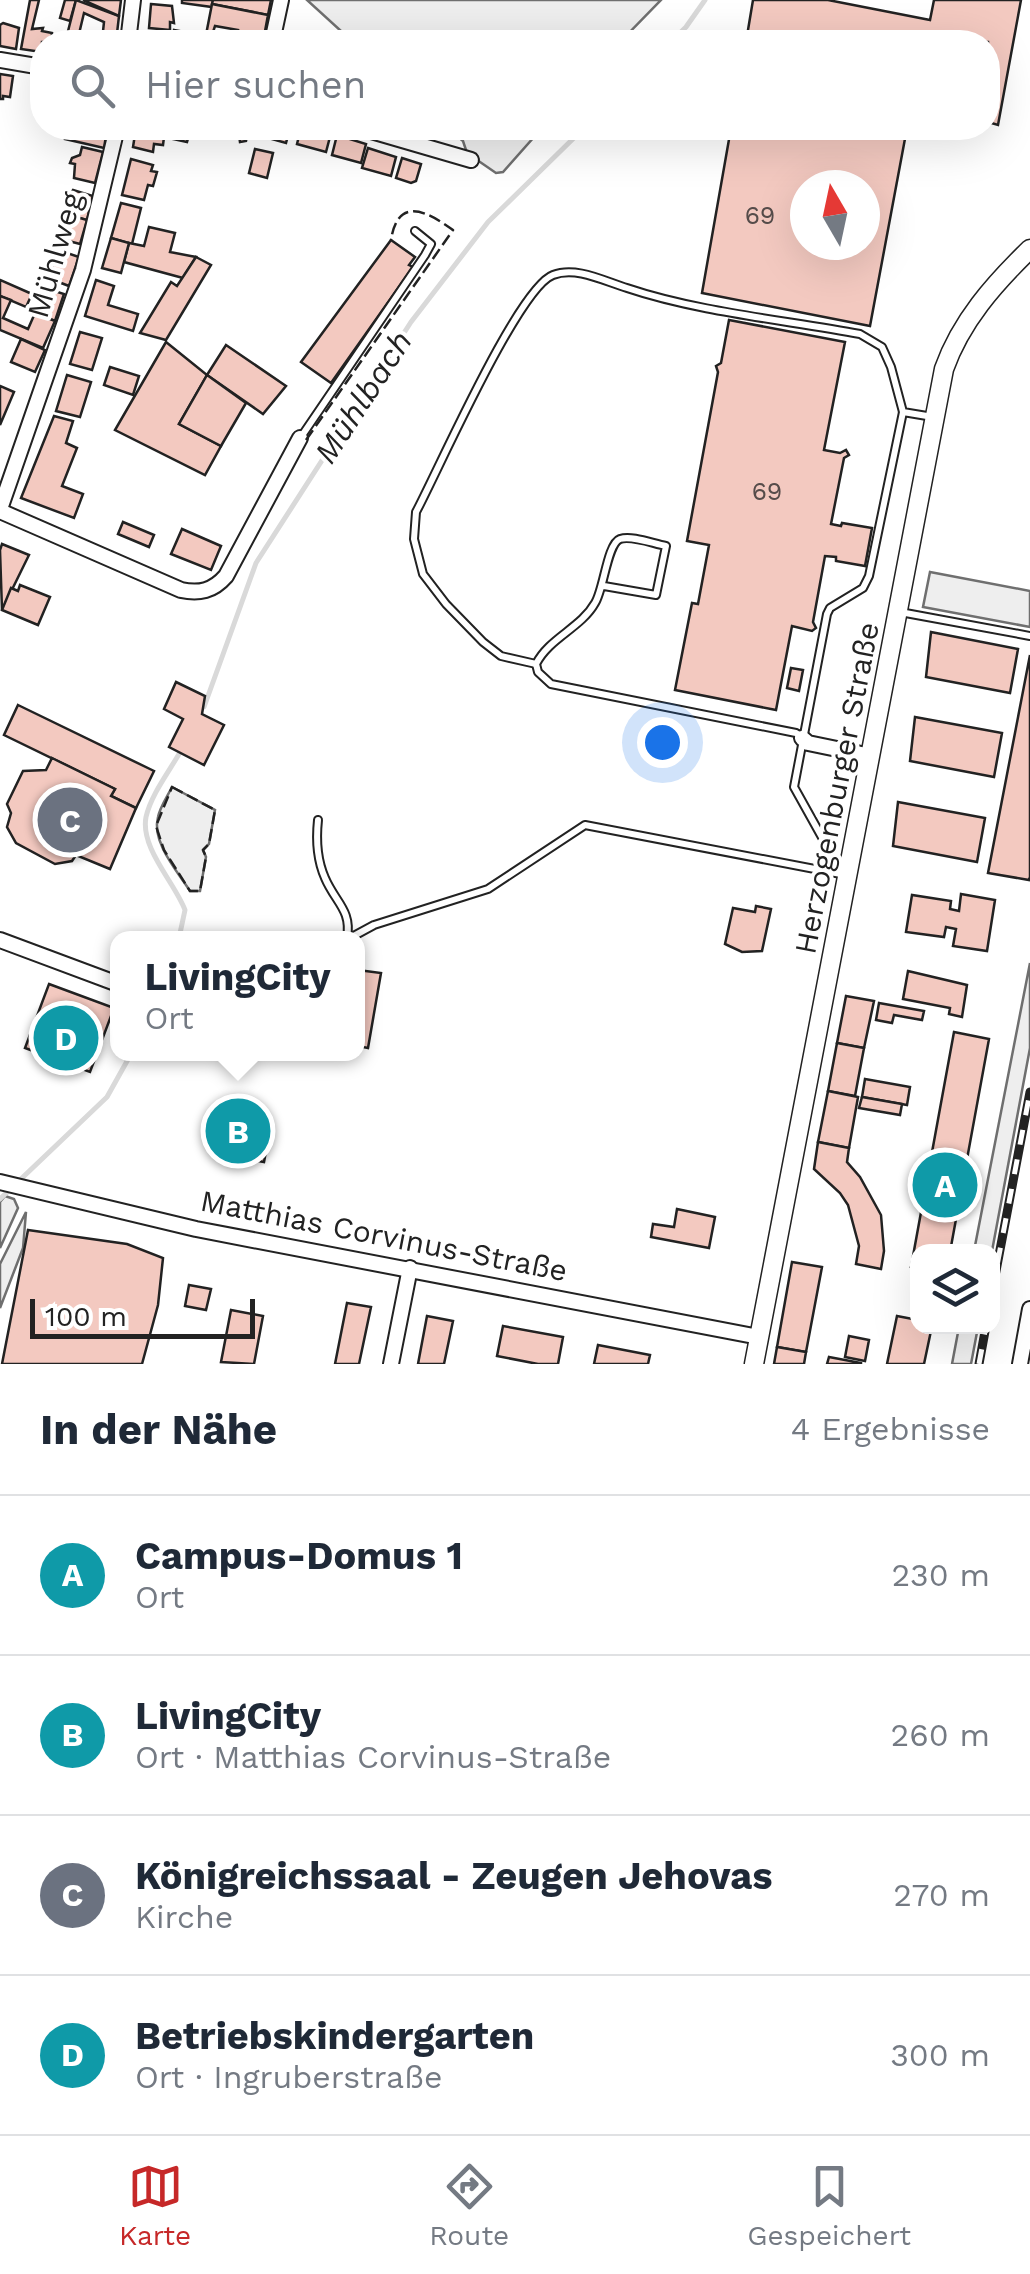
<!DOCTYPE html>
<html lang="de">
<head>
<meta charset="utf-8">
<style>
	:root { --surface:#fff; --page:#f2f2f3; --text:#1f2937; --muted:#747a83; --line:#e0e1e3; --accent:#c62828 }
	body { margin:0; font-family:"Work Sans",sans-serif; background:var(--page); color:var(--text) }
	.controls { position:absolute; right:30px; bottom:30px; display:grid; overflow:hidden; border-radius:20px; box-shadow:0 10px 40px #0002 }
	.controls button { width:90px; height:90px; display:grid; place-items:center; padding:0; border:0; border-bottom:2px solid var(--line); background:var(--surface); color:var(--text); font:50px sans-serif }
	.compass { position:absolute; left:790px; top:170px; width:90px; height:90px; border-radius:50%; background:var(--surface); box-shadow:0 10px 40px #0002; rotate:351deg }
	.scale { position:absolute; left:30px; bottom:25px; width:225px; box-sizing:border-box; padding-left:10px; border:5px solid #222; border-top:0; font-size:28px; line-height:35px; white-space:nowrap; color:#222; -webkit-text-stroke:8px #fff; paint-order:stroke }
	.you { position:absolute; left:662px; top:742px; width:35px; height:35px; margin:-25px; border:8px solid #fff; border-radius:50%; background:#1a73e8; box-shadow:0 0 0 15px #1a73e833 }
	.badge { display:grid; place-items:center; width:65px; height:65px; border-radius:50%; background:var(--accent); color:#fff; font-size:32px; font-weight:700 }
	.pin { position:absolute; translate:-50% -50%; border:5px solid #fff; box-shadow:0 2px 10px #0006 }
	.popup { position:absolute; left:110px; top:931px; width:255px; height:130px; box-sizing:border-box; display:grid; place-content:center; border-radius:20px; background:var(--surface); filter:drop-shadow(0 2px 8px #0005); font-size:32px; white-space:nowrap; color:var(--muted) }
	.popup b { font-size:38px; color:var(--text) }
	.popup::after { content:''; position:absolute; left:50%; top:100%; margin-left:-20px; border:20px solid transparent; border-top-color:var(--surface) }
	.list { margin:0; padding:0; list-style:none }
	h2 { display:flex; justify-content:space-between; align-items:center; height:130px; margin:0; padding:0 40px; font-size:42px }
	h2 small { font-size:32px; font-weight:400; color:var(--muted) }
	.list li { display:grid; grid-template-columns:65px 1fr auto; gap:30px; align-items:center; box-sizing:border-box; height:160px; padding:0 40px; border-top:2px solid var(--line) }
	.list b { display:block; font-size:38px; white-space:nowrap }
	.list p { margin:0; font-size:32px; white-space:nowrap; color:var(--muted) }
	.list em { font-size:32px; font-style:normal; color:var(--muted) }
	.icon { flex:none; width:55px; height:55px; fill:none; stroke:currentColor; stroke-width:2; stroke-linecap:round; stroke-linejoin:round }
	.map { position:relative; flex:none; width:1030px; height:1364px; overflow:hidden }
	.search { position:absolute; background:var(--surface); box-shadow:0 10px 40px #0002; left:30px; right:30px; top:30px; height:110px; display:flex; align-items:center; gap:25px; box-sizing:border-box; padding:0 35px; border-radius:40px; color:var(--muted); font-size:38px }
	.sheet { height:770px; background:var(--surface) }
	nav { display:flex; justify-content:space-around; align-items:center; box-sizing:border-box; height:140px; border-top:2px solid var(--line); background:var(--surface); font-size:28px; color:var(--muted) }
	nav a { display:grid; justify-items:center; gap:5px }
	nav .on { color:var(--accent) }
	.map>svg:first-child { display:block }
	.green { fill:#eee; stroke:#6f6f6f; stroke-width:2.5 }
	.lines { fill:none; stroke-linecap:round; stroke-linejoin:round }
	.stream { stroke:#d9d9d9; stroke-width:5 }
	.building { fill:#f3c9c0; stroke:#222; stroke-width:2.5; fill-rule:evenodd }
	.service-casing { stroke:#222; stroke-width:10 }
	.minor-casing { stroke:#222; stroke-width:18 }
	.tertiary-casing { stroke:#222; stroke-width:21 }
	.service { stroke:#fff; stroke-width:6 }
	.minor { stroke:#fff; stroke-width:14 }
	.tertiary { stroke:#fff; stroke-width:18 }
	.rail-casing { stroke:#222; stroke-width:9 }
	.rail { stroke:#fff; stroke-width:5; stroke-dasharray:15; stroke-linecap:butt }
	.fence { stroke:#222; stroke-width:2.5; stroke-dasharray:12 5; stroke-linecap:butt }
	.labels { text-anchor:middle; stroke-width:8; stroke-linejoin:round; paint-order:stroke }
	.number-label { font-size:25px; fill:#564c4a }
	.street-label { font-size:30px; fill:#222; stroke:#fff }
	.water-label { font-size:32px; font-style:italic; fill:#222; stroke:#fff }
</style>
</head>
<body>
<div class="map">
<svg width="1030" height="1364" viewBox="0 0 1030 1364">
	<rect width="100%" height="100%" fill="#fff"/>
	<g class="green">
		<path d="M 307,0 L 661,0 L 620,42 L 353,42 Z"/>
		<path d="M 447,128 L 542,128 L 503,172 L 496,173 L 467,153 L 463,141 Z"/>
		<path d="M 930,572 L 1030,591 L 1030,627 L 923,607 Z"/>
		<path d="M 172,787 L 215,810 L 209,844 L 203,850 L 206,857 L 200,891 L 190,891 C 178,872 151,842 158,817 C 160,807 167,797 172,787 Z"/>
		<path d="M 1030,963 L 1030,1048 L 992,1251 L 974,1251 Z"/>
		<path d="M 5,1196 L 14,1199 L 18,1208 L 0,1248 L 0,1202 Z"/>
		<path d="M 26,1212 L 23,1248 L 0,1308 L 0,1264 Z"/>
		<path d="M 959,1327 L 978,1327 L 971,1364 L 952,1364 Z"/>
	</g>
	<g class="lines">
		<g class="stream">
			<path d="M 671,42 L 686,27 L 705,0"/>
			<path d="M 204,707 L 256,563 L 411,322 L 488,222 L 584,128"/>
			<path d="M 179,754 C 168,773 151,795 146,817 C 140,848 175,883 185,910 L 179,938"/>
			<path d="M 0,1199 L 107,1097 L 131,1054"/>
		</g>
	</g>
	<g class="building">
		<path d="M 30,0 L 39,0 L 32,29 L 43,28 L 42,31 L 52,33 L 51,42 L 42,42 L 42,52 L 21,49 Z"/>
		<path d="M 65,0 L 76,0 L 70,21 L 60,18 Z"/>
		<path d="M 76,0 L 119,16 L 116,42 L 97,42 L 102,41 L 104,22 L 84,13 L 78,38 L 67,35 Z"/>
		<path d="M 83,0 L 121,0 L 119,16 Z"/>
		<path d="M 182,0 L 213,0 L 212,7 L 182,3 Z"/>
		<path d="M 213,0 L 271,0 L 268,15 L 212,4 Z"/>
		<path d="M 753,0 L 828,0 L 930,20 L 934,0 L 1021,0 L 998,125 L 988,122 L 988,42 L 746,42 Z"/>
		<path d="M 151,4 L 172,6 L 174,23 L 170,22 L 170,30 L 149,28 Z"/>
		<path d="M 212,4 L 268,15 L 263,42 L 236,41 L 238,30 L 215,26 L 212,35 L 228,38 L 227,42 L 205,40 Z"/>
		<path d="M 3,23 L 19,28 L 16,49 L 0,46 L 0,25 Z"/>
		<path d="M 174,30 L 206,36 L 204,42 L 172,42 Z"/>
		<path d="M 148,34 L 170,37 L 169,42 L 147,42 Z"/>
		<path d="M 0,74 L 13,76 L 10,97 L 3,96 L 3,99 L 0,99 Z"/>
		<path d="M 67,128 L 106,136 L 104,148 L 65,139 Z"/>
		<path d="M 136,128 L 155,128 L 189,135 L 187,142 L 164,137 L 163,145 L 154,144 L 153,152 L 133,147 Z"/>
		<path d="M 160,128 L 197,128 L 195,135 Z"/>
		<path d="M 224,128 L 259,128 L 256,138 L 247,136 L 246,141 L 240,142 L 239,135 L 223,132 Z"/>
		<path d="M 259,128 L 290,128 L 286,143 L 257,135 Z"/>
		<path d="M 301,128 L 331,133 L 326,152 L 297,144 Z"/>
		<path d="M 731,128 L 907,128 L 870,326 L 702,293 ZM 805,185 L 865,185 L 865,245 L 805,245 Z"/>
		<path d="M 337,135 L 366,144 L 361,163 L 332,155 Z"/>
		<path d="M 82,147 L 103,152 L 95,183 L 74,178 L 75,164 L 70,163 L 72,158 L 80,155 Z"/>
		<path d="M 368,148 L 396,157 L 391,176 L 362,168 Z"/>
		<path d="M 255,149 L 273,153 L 267,178 L 249,173 Z"/>
		<path d="M 402,158 L 421,164 L 416,181 L 411,183 L 396,178 Z"/>
		<path d="M 131,159 L 153,165 L 151,171 L 157,172 L 153,186 L 148,185 L 144,200 L 122,195 Z"/>
		<path d="M 73,190 L 93,196 L 87,220 L 68,215 L 69,208 L 65,202 Z"/>
		<path d="M 121,203 L 141,208 L 132,244 L 111,238 Z"/>
		<path d="M 66,214 L 87,220 L 80,244 L 61,239 L 63,232 L 59,226 Z"/>
		<path d="M 149,227 L 175,233 L 170,252 L 196,257 L 183,278 L 124,262 L 129,243 L 144,246 Z"/>
		<path d="M 111,238 L 129,243 L 121,273 L 102,268 Z"/>
		<path d="M 391,240 L 415,257 L 409,265 L 413,267 L 331,383 L 301,362 Z"/>
		<path d="M 58,250 L 79,257 L 69,286 L 48,278 Z"/>
		<path d="M 196,257 L 211,265 L 166,340 L 140,333 L 171,282 L 177,286 Z"/>
		<path d="M 0,280 L 32,294 L 26,307 L 0,296 Z"/>
		<path d="M 96,280 L 114,286 L 108,305 L 138,314 L 133,331 L 85,316 Z"/>
		<path d="M 45,288 L 64,294 L 55,321 L 35,313 Z"/>
		<path d="M 0,296 L 11,300 L 3,318 L 28,329 L 35,313 L 55,321 L 43,348 L 0,330 Z"/>
		<path d="M 729,320 L 845,342 L 824,450 L 840,453 L 846,450 L 849,455 L 844,458 L 831,524 L 841,526 L 842,523 L 872,528 L 865,566 L 836,561 L 836,557 L 825,556 L 813,622 L 816,628 L 812,631 L 792,626 L 776,710 L 675,690 L 692,603 L 698,604 L 709,545 L 687,541 L 718,372 L 716,366 L 721,363 Z"/>
		<path d="M 80,332 L 102,338 L 92,370 L 70,364 Z"/>
		<path d="M 21,339 L 45,350 L 35,372 L 11,362 Z"/>
		<path d="M 166,342 L 207,375 L 179,424 L 221,446 L 205,475 L 115,430 Z"/>
		<path d="M 226,345 L 286,386 L 263,414 L 207,375 Z"/>
		<path d="M 110,367 L 139,376 L 133,395 L 104,385 Z"/>
		<path d="M 67,375 L 91,382 L 80,417 L 56,411 Z"/>
		<path d="M 207,375 L 246,403 L 221,446 L 179,424 Z"/>
		<path d="M 0,386 L 14,392 L 0,425 Z"/>
		<path d="M 54,416 L 73,421 L 66,443 L 77,448 L 62,486 L 83,494 L 74,518 L 21,498 Z"/>
		<path d="M 123,522 L 154,535 L 149,547 L 118,534 Z"/>
		<path d="M 182,529 L 221,546 L 211,570 L 171,554 Z"/>
		<path d="M 2,544 L 29,555 L 2,610 L 0,550 Z"/>
		<path d="M 20,585 L 50,597 L 38,625 L 2,610 L 11,588 L 18,591 Z"/>
		<path d="M 931,632 L 1018,649 L 1010,693 L 926,677 Z"/>
		<path d="M 1030,655 L 1030,877 L 1029,880 L 988,873 Z"/>
		<path d="M 791,668 L 803,670 L 799,691 L 787,688 Z"/>
		<path d="M 176,682 L 205,696 L 202,714 L 224,725 L 204,765 L 169,747 L 183,719 L 164,709 Z"/>
		<path d="M 18,705 L 154,771 L 136,808 L 111,796 L 115,789 L 4,735 Z"/>
		<path d="M 915,717 L 1002,733 L 994,777 L 910,761 Z"/>
		<path d="M 52,758 L 115,789 L 111,796 L 136,808 L 110,869 L 76,855 L 72,861 L 55,864 L 16,843 L 7,827 L 11,813 L 7,804 L 23,771 L 46,770 Z"/>
		<path d="M 898,802 L 985,818 L 977,862 L 893,846 Z"/>
		<path d="M 961,894 L 995,900 L 987,951 L 953,946 L 956,929 L 946,927 L 944,937 L 906,932 L 912,895 L 951,901 L 950,909 L 959,911 Z"/>
		<path d="M 756,906 L 771,909 L 762,951 L 742,952 L 725,944 L 733,908 L 755,912 Z"/>
		<path d="M 358,970 L 381,973 L 368,1048 L 358,1046 Z"/>
		<path d="M 908,971 L 967,985 L 962,1017 L 949,1014 L 950,1008 L 903,999 Z"/>
		<path d="M 49,984 L 114,1008 L 90,1072 L 25,1048 ZM 63,1012 L 72,1015 L 67,1028 L 59,1025 Z"/>
		<path d="M 846,996 L 874,1001 L 864,1048 L 837,1043 Z"/>
		<path d="M 879,1003 L 924,1011 L 922,1020 L 894,1015 L 892,1023 L 876,1020 Z"/>
		<path d="M 954,1032 L 989,1039 L 950,1252 L 918,1252 L 918,1268 L 911,1267 Z"/>
		<path d="M 837,1043 L 864,1048 L 855,1096 L 828,1091 Z"/>
		<path d="M 865,1079 L 910,1087 L 907,1105 L 862,1097 Z"/>
		<path d="M 828,1091 L 858,1097 L 849,1148 L 818,1142 Z"/>
		<path d="M 862,1097 L 902,1104 L 900,1115 L 859,1108 Z"/>
		<path d="M 222,1111 L 260,1118 L 255,1144 L 267,1146 L 264,1162 L 215,1153 Z"/>
		<path d="M 818,1142 L 849,1148 L 847,1162 L 860,1177 L 881,1215 L 884,1251 L 881,1269 L 856,1264 L 859,1246 L 848,1205 L 840,1193 L 814,1169 Z"/>
		<path d="M 677,1209 L 715,1217 L 709,1248 L 651,1237 L 653,1224 L 674,1227 Z"/>
		<path d="M 28,1230 L 127,1244 L 163,1258 L 158,1305 L 142,1364 L 2,1364 Z"/>
		<path d="M 792,1262 L 822,1267 L 806,1352 L 777,1347 Z"/>
		<path d="M 189,1285 L 211,1289 L 206,1310 L 185,1306 Z"/>
		<path d="M 347,1303 L 371,1307 L 359,1364 L 335,1364 Z"/>
		<path d="M 231,1310 L 263,1316 L 254,1364 L 221,1362 Z"/>
		<path d="M 427,1316 L 453,1321 L 444,1364 L 418,1364 Z"/>
		<path d="M 897,1316 L 918,1320 L 918,1326 L 932,1326 L 924,1364 L 887,1364 Z"/>
		<path d="M 503,1326 L 563,1337 L 558,1364 L 538,1364 L 497,1356 Z"/>
		<path d="M 849,1336 L 869,1340 L 865,1361 L 845,1357 Z"/>
		<path d="M 598,1345 L 650,1355 L 648,1364 L 594,1364 Z"/>
		<path d="M 777,1347 L 806,1352 L 804,1364 L 774,1364 Z"/>
		<path d="M 829,1357 L 861,1363 L 861,1364 L 827,1364 Z"/>
	</g>
	<g class="lines">
		<defs>
			<g id="service">
				<path d="M 301,437 L 425,255 L 431,244 L 415,231"/>
				<path d="M 604,586 L 656,595 L 666,546 C 654,544 632,535 620,539 C 607,544 604,589 595,603 C 581,628 549,638 536,664 L 538,672 L 551,684 L 796,733 L 802,737"/>
				<path d="M 900,612 L 1030,636"/>
				<path d="M 536,664 L 501,656 L 483,642 L 446,604 L 423,574 L 414,539 L 416,512 C 438,471 518,288 553,275 C 576,266 604,281 627,288 C 698,312 785,320 860,334 L 882,347 L 891,367 L 903,412 L 933,417"/>
				<path d="M 318,820 C 316,839 317,860 325,878 C 335,902 352,910 347,938"/>
				<path d="M 843,875 L 794,787 L 827,614 L 830,608 L 863,588 L 869,576 L 903,412"/>
				<path d="M 350,938 L 374,925 L 488,889 L 585,825 L 846,875"/>
			</g>
			<g id="minor">
				<path d="M 128,42 L 133,0"/>
				<path d="M 272,42 L 281,0"/>
				<path d="M 0,60 L 42,67"/>
				<path d="M 361,128 L 471,160"/>
				<path d="M 0,509 L 83,270 L 117,128"/>
				<path d="M 0,511 L 181,590 C 199,594 213,591 226,576 L 300,438"/>
				<path d="M 802,738 L 808,743 L 871,756"/>
				<path d="M 0,940 L 118,984"/>
				<path d="M 0,1182 L 196,1229 L 759,1337"/>
				<path d="M 391,1364 L 410,1268"/>
				<path d="M 1020,1364 L 1030,1309"/>
			</g>
			<path id="tertiary" d="M 754,1364 L 944,369 C 961,321 994,284 1030,249"/>
		</defs>
		<use href="#service" class="service-casing"/>
		<use href="#minor" class="minor-casing"/>
		<use href="#tertiary" class="tertiary-casing"/>
		<use href="#service" class="service"/>
		<use href="#minor" class="minor"/>
		<use href="#tertiary" class="tertiary"/>
		<defs>
			<g id="rail">
				<path d="M 992,1292 L 1030,1092"/>
				<path d="M 979,1364 L 986,1326"/>
			</g>
		</defs>
		<use href="#rail" class="rail-casing"/>
		<use href="#rail" class="rail"/>
		<g class="fence">
			<path d="M 306,440 L 453,230 C 428,212 398,195 391,240"/>
			<path d="M 172,787 L 215,810 L 209,844 L 203,850 L 206,857 L 200,891 L 190,891 L 164,850 L 156,826 Z"/>
		</g>
	</g>
	<g class="labels">
		<g class="number-label">
			<text x="760" y="224">69</text>
			<text x="767" y="500">69</text>
		</g>
		<g class="street-label">
			<text transform="translate(55 255) rotate(-74)" y="10">Mühlweg</text>
			<text transform="translate(837 788) rotate(-79)" y="10">Herzogenburger Straße</text>
			<text transform="translate(384 1236) rotate(11)" y="10">Matthias Corvinus-Straße</text>
		</g>
		<g class="water-label">
			<text transform="translate(363 397) rotate(-57)" y="11">Mühlbach</text>
		</g>
	</g>
</svg>
<div class="controls">
<button><svg class="icon" aria-label="layers" viewBox="0 0 24 24"><path d="M12 4l9 5-9 5-9-5zM3 14l9 5 9-5"/></svg></button>
</div>
<svg class="compass" viewBox="-18 -18 36 36"><path d="M0-13l5 13h-10z" fill="#e53935"/><path d="M0 13l5-13h-10z" fill="#747a83"/></svg>
<div class="scale">100 m</div>
<div class="you"></div>
<div class="pin badge" style="left:945px;top:1185px;background:#0f9aa8">A</div>
<div class="pin badge" style="left:238px;top:1131px;background:#0f9aa8">B</div>
<div class="popup"><b>LivingCity</b>Ort</div>
<div class="pin badge" style="left:70px;top:820px;background:#6b7280">C</div>
<div class="pin badge" style="left:66px;top:1038px;background:#0f9aa8">D</div>
<div class="search"><svg class="icon" aria-label="search" viewBox="0 0 24 24"><circle cx="10" cy="10" r="6"/><path d="M15 15l6 6"/></svg>Hier suchen</div>
</div>
<section class="sheet">
<h2>In der Nähe<small>4 Ergebnisse</small></h2>
<ul class="list">
<li><span class="badge" style="background:#0f9aa8">A</span><div><b>Campus-Domus 1</b><p>Ort</p></div><em>230 m</em></li>
<li><span class="badge" style="background:#0f9aa8">B</span><div><b>LivingCity</b><p>Ort · Matthias Corvinus-Straße</p></div><em>260 m</em></li>
<li><span class="badge" style="background:#6b7280">C</span><div><b>Königreichssaal - Zeugen Jehovas</b><p>Kirche</p></div><em>270 m</em></li>
<li><span class="badge" style="background:#0f9aa8">D</span><div><b>Betriebskindergarten</b><p>Ort · Ingruberstraße</p></div><em>300 m</em></li>
</ul>
</section>
<nav>
<a class="on"><svg class="icon" aria-label="map" viewBox="0 0 24 24"><path d="M3 6l6-2 6 2 6-2v14l-6 2-6-2-6 2zM9 4v14M15 6v14"/></svg>Karte</a>
<a><svg class="icon" aria-label="directions" viewBox="0 0 24 24"><path d="M12 3l9 9-9 9-9-9zM9 14v-3h6M13 9l2 2-2 2"/></svg>Route</a>
<a><svg class="icon" aria-label="saved" viewBox="0 0 24 24"><path d="M7 4h10v16l-5-4-5 4z"/></svg>Gespeichert</a>
</nav>
</body>
</html>
